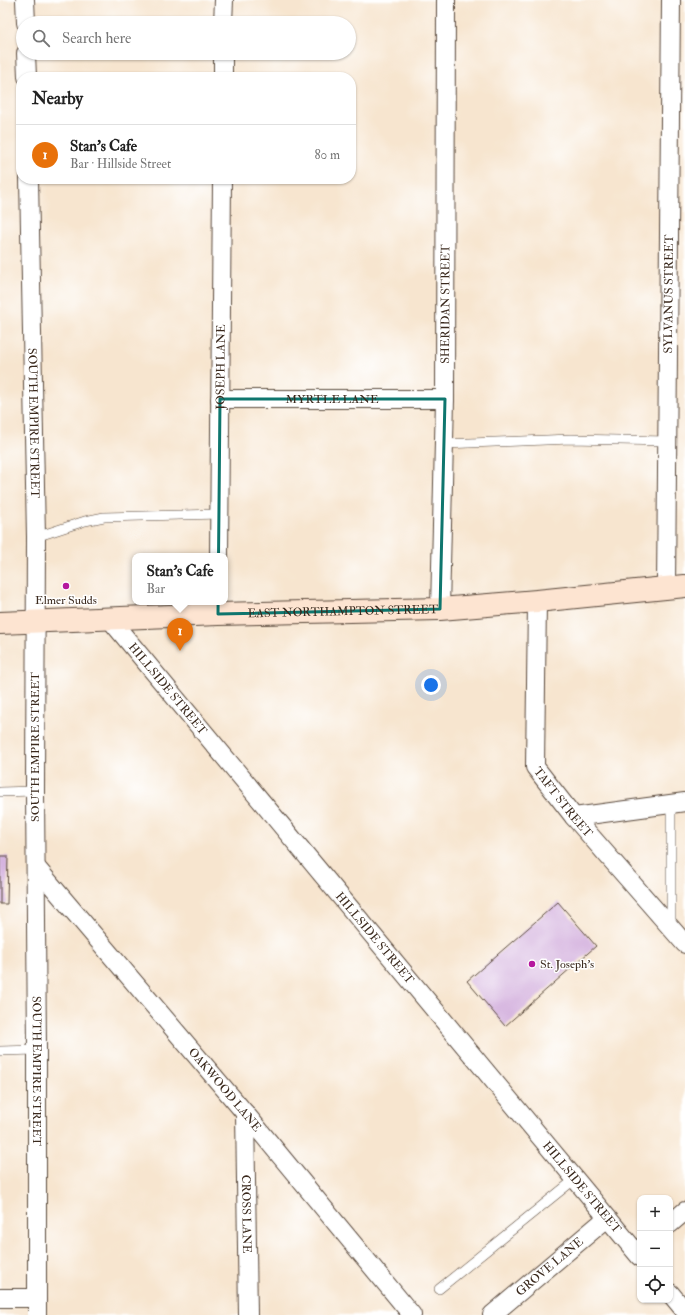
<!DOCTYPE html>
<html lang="en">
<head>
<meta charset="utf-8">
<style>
	:root { --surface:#fff; --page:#f2f2f2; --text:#222; --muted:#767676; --line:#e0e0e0; --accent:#b5179e }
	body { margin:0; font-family:"IM FELL Double Pica",serif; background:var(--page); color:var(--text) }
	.controls { position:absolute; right:12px; bottom:12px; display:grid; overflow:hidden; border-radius:8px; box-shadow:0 1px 3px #0004 }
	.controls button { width:36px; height:36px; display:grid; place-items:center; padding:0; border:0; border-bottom:1px solid var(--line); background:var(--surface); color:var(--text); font:20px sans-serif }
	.you { position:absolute; left:431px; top:685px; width:14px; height:14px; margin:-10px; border:3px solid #fff; border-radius:50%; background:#1a73e8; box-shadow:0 0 0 6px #1a73e833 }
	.badge { display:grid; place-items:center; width:26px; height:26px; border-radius:50%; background:var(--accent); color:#fff; font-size:13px; font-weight:700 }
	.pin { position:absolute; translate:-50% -33px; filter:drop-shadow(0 1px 2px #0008) }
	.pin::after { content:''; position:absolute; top:21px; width:14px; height:12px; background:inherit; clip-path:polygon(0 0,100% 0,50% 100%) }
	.popup { position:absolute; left:132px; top:553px; width:96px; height:52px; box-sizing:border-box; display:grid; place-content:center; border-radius:8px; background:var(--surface); filter:drop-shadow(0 1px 3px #0005); font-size:13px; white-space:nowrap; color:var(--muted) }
	.popup b { font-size:15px; color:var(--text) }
	.popup::after { content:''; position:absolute; left:50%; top:100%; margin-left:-8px; border:8px solid transparent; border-top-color:var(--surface) }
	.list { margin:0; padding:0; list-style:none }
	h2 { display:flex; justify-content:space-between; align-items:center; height:52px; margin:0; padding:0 16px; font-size:17px }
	h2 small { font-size:13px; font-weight:400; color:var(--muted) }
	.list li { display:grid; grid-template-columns:26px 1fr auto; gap:12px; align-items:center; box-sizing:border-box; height:60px; padding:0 16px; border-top:1px solid var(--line) }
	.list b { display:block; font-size:15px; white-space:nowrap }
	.list p { margin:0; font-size:13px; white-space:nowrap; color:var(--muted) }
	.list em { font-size:13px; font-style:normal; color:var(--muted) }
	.icon { flex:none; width:22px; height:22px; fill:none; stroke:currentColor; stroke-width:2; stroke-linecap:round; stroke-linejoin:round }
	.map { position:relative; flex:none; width:685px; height:1315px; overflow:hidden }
	.search { position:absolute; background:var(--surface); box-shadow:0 1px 3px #0004; left:16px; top:16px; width:340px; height:44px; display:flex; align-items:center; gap:10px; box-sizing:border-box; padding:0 14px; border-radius:22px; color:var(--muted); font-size:15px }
	.panel { position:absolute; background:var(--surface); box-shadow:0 1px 3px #0004; left:16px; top:72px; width:340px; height:112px; border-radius:16px }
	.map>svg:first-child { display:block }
	.building { fill:#d5b4df }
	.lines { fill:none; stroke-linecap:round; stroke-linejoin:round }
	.service-casing { stroke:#574639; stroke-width:10 }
	.minor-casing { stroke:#574639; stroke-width:20 }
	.secondary-casing { stroke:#574639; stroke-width:24 }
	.service { stroke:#fff; stroke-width:9 }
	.minor { stroke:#fff; stroke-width:18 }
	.secondary { stroke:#fde4d1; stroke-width:22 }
	.marked { fill:none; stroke:#0f766e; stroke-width:3; stroke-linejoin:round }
	.poi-dot { fill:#b5179e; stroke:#fff; stroke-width:1.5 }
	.labels { text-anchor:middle; stroke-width:3; stroke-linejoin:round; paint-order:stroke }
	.street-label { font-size:12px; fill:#3b2a1e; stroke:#fff }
	.poi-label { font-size:12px; fill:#3b2a1e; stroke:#fff }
</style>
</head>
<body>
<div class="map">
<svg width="685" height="1315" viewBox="0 0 685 1315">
	<rect width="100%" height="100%" fill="#fff"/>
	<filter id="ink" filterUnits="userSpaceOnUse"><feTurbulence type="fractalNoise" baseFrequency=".025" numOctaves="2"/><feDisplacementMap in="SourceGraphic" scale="8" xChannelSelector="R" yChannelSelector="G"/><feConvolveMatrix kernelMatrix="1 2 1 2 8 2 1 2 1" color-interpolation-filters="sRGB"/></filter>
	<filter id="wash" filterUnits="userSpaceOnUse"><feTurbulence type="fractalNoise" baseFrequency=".012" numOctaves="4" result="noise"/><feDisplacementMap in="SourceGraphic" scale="16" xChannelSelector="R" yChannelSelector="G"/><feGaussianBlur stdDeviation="0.9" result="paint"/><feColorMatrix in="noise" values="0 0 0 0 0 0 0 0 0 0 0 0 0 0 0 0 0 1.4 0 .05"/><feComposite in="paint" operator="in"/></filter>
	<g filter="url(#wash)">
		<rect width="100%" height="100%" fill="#f7e5cf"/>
		<g id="blocks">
			<g class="building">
				<path d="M 0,856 L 8,856 L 7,904 L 0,904 Z"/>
				<path d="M 558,902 L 596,946 L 505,1026 L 467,981 Z"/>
			</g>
		</g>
	</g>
	<g filter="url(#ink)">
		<use href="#blocks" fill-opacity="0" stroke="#574639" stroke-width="1"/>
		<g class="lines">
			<defs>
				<g id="service">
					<path d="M 444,444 L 571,439 L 667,441"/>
					<path d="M 36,537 L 85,521 L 104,517 L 220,514"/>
					<path d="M 0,792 L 35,791"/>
					<path d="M 671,926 L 671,803"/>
					<path d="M 0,1051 L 37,1050"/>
					<path d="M 439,1289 L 575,1179"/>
				</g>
				<g id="minor">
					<path d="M 25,0 L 26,23"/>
					<path d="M 223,23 L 224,0"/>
					<path d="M 26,53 L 27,77"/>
					<path d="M 223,77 L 223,53"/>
					<path id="s1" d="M 29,179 L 36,537 L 35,791 L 37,1050 L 37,1315"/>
					<path id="s2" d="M 220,399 L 445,399"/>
					<path id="s3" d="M 219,556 L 222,179"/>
					<path id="s4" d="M 666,588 L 671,0"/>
					<path id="s5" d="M 537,601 L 535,767 L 574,817 L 685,944"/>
					<path id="s6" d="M 440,609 L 445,399 L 446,0"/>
					<path id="s7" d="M 109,618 L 640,1257"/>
					<path d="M 574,817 L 685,802"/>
					<path id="s8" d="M 36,867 L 245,1113 L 412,1315"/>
					<path id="s9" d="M 245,1113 L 248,1315"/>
					<path d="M 670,1224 L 685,1211"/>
					<path d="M 670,1293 L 685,1311"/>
					<path d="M 0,1298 L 37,1298"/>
					<path id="s10" d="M 492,1315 L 607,1218"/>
				</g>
				<g id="secondary">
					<path id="s11" d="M 0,623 L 218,614 L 440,609 L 537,601 L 685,586"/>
				</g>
			</defs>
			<use href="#service" class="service-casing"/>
			<use href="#minor" class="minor-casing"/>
			<use href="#secondary" class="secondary-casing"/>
			<use href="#service" class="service"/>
			<use href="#minor" class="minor"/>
			<use href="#secondary" class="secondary"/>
		</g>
	</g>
	<path class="marked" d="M 220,399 L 445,399 L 440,609 L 218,614 Z"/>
	<g class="poi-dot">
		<circle cx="66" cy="586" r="4"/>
		<circle cx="532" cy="964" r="4"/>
	</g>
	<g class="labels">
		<g class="street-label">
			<text dy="4" stroke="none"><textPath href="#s4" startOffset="294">SYLVANUS STREET</textPath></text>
			<text dy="4" stroke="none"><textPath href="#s6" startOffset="305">SHERIDAN STREET</textPath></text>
			<text dy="4" stroke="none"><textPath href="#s3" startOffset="189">JOSEPH LANE</textPath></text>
			<text dy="4" stroke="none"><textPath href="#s2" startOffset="112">MYRTLE LANE</textPath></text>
			<text dy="4" stroke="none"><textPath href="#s1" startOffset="244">SOUTH EMPIRE STREET</textPath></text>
			<text dy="4" stroke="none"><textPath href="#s11" startOffset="343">EAST NORTHAMPTON STREET</textPath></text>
			<text dy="4" stroke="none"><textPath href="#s7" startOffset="92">HILLSIDE STREET</textPath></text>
			<text transform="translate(35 747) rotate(-90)" y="4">SOUTH EMPIRE STREET</text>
			<text dy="4" stroke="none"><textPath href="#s5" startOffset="211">TAFT STREET</textPath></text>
			<text dy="4" stroke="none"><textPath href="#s7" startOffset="416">HILLSIDE STREET</textPath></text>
			<text dy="4" stroke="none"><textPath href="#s1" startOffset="892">SOUTH EMPIRE STREET</textPath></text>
			<text dy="4" stroke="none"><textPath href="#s8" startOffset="292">OAKWOOD LANE</textPath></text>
			<text dy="4" stroke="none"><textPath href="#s7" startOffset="740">HILLSIDE STREET</textPath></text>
			<text dy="4" stroke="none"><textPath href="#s9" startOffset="101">CROSS LANE</textPath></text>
			<text dy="4" stroke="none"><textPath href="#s10" startOffset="75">GROVE LANE</textPath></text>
		</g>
		<g class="poi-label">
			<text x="66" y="604">Elmer Sudds</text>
			<text x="540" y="968" text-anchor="start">St. Joseph's</text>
		</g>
	</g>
</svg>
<div class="controls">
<button>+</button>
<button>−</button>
<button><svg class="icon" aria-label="locate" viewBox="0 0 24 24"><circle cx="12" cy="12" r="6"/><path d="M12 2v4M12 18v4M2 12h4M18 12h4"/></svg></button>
</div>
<div class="you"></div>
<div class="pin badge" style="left:180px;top:651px;background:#e8710a">1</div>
<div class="popup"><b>Stan's Cafe</b>Bar</div>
<div class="search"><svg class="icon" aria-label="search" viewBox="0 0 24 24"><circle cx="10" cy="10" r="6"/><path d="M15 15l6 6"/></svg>Search here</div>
<section class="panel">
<h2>Nearby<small></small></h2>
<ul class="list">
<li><span class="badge" style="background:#e8710a">1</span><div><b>Stan's Cafe</b><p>Bar · Hillside Street</p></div><em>80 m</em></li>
</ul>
</section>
</div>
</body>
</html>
